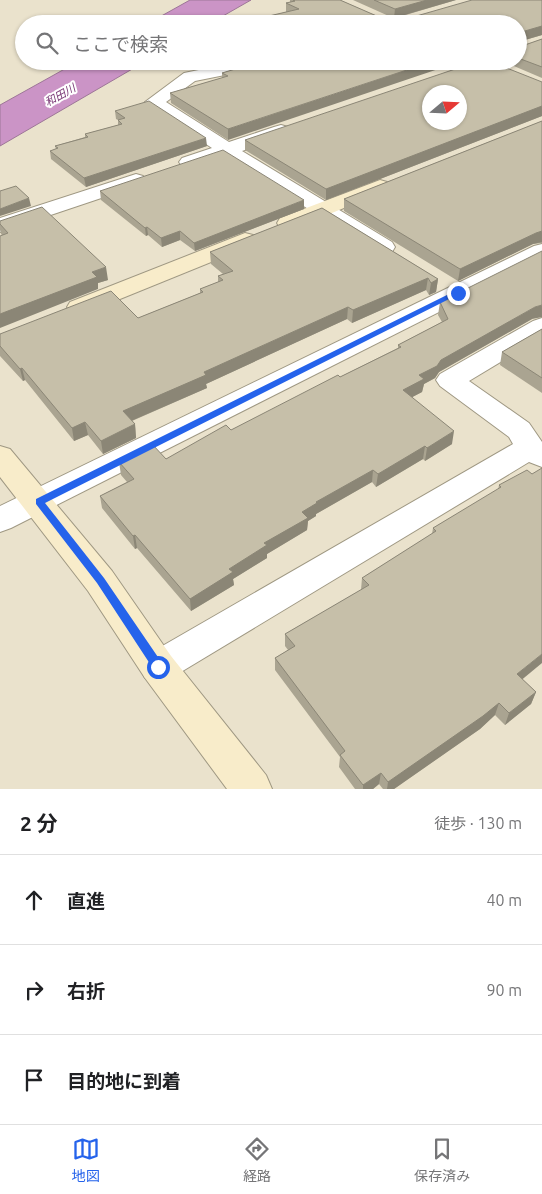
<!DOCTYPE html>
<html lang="ja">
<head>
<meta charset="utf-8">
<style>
	:root { --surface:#fff; --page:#f6f6f6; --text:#202124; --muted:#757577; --line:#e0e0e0; --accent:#2563eb }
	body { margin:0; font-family:Ubuntu,"Noto Sans JP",sans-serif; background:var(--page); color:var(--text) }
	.compass { position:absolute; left:422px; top:85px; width:45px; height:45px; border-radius:50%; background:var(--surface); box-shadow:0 1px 4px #0004; rotate:71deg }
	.stop { position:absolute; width:15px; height:15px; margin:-11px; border:4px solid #2563eb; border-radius:50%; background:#fff }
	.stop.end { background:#2563eb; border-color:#fff; box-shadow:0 1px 5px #0008 }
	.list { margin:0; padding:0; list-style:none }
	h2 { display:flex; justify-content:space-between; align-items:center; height:65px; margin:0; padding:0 20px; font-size:21px }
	h2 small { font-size:16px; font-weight:400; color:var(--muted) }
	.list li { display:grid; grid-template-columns:32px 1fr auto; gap:15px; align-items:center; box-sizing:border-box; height:90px; padding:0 20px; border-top:1px solid var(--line) }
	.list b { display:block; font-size:19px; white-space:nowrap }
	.list em { font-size:16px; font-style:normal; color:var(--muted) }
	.icon { flex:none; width:28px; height:28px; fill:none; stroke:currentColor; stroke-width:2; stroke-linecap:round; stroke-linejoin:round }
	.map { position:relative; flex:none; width:542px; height:789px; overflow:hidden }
	.search { position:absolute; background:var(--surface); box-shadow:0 1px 4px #0004; left:15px; right:15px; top:15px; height:55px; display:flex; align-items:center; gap:12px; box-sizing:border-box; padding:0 18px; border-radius:28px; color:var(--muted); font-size:19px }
	.sheet { height:335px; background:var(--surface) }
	nav { display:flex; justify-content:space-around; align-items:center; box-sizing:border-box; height:70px; border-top:1px solid var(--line); background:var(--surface); font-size:14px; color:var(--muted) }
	nav a { display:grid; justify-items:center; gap:2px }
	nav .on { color:var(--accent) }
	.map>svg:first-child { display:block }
	.water { fill:#cb94c6; stroke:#9d7697 }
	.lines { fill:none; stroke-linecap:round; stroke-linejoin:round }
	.street-casing { stroke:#9f9883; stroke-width:2 }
	.secondary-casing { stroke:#9f9883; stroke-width:2 }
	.street { fill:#fff; fill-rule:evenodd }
	.secondary { fill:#f8ecca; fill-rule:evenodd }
	.wall { fill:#aaa491 }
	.shaded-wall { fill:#8b8676 }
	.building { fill:#c6bfa9; stroke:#8b8676; fill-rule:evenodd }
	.route { fill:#2563eb }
	.labels { text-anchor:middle; stroke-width:4; stroke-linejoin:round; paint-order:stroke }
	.far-water-label { font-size:11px; font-style:italic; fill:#783674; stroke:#fff }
</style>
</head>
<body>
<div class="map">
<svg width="542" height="789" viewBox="0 0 542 789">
	<rect width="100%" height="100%" fill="#eae2cc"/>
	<g class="water">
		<path d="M 190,0 L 251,0 L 209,24 L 147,24 Z"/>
		<path d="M 79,61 L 146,61 L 0,146 L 0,105 Z"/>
	</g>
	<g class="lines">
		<defs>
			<g id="street">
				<path d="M 243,61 L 277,61 L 275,64 L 269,66 L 195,81 L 166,102 L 229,142 L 274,127 L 281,125 L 288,127 L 290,131 L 288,135 L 242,151 L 392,242 L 395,247 L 392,252 L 384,254 L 376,252 L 225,156 L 189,168 L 182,166 L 179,162 L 182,158 L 212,148 L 148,106 L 145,102 L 184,73 Z"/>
				<path d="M 136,174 L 143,176 L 146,180 L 143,184 L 0,232 L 0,218 Z"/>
				<path d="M 542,244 L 542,260 L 11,528 L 0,532 L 0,506 L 534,246 Z"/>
				<path d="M 542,318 L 542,337 L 469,381 L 529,423 L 542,442 L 542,467 L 529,462 L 171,678 L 158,683 L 145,678 L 140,667 L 145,656 L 513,444 L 509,437 L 440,386 L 436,380 L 440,374 L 533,321 Z"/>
			</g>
			<g id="secondary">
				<path d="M 380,180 L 387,182 L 390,186 L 387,190 L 296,228 L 288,230 L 280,228 L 277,223 L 280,218 Z"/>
				<path d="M 245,233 L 253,235 L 256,240 L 253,245 L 88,312 L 79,314 L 70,312 L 67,307 L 70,302 Z"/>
				<path d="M 0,446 L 10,449 L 112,571 L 171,656 L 266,775 L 272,789 L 227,789 L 145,678 L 88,591 L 0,477 Z"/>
			</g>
		</defs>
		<use href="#street" class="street-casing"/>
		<use href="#secondary" class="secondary-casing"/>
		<use href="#street" class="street"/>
		<use href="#secondary" class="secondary"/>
	</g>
	<g class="wall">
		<path d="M 290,0 L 340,0 L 379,17 L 391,17 L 353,0 L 456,0 L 399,17 L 413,17 L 542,0 L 542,35 L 518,42 L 519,47 L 542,39 L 542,78 L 502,61 L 518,61 L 518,24 L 269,23 L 269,16 L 286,12 L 286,3 L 290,2 Z"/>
		<path d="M 252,61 L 228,140 L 171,103 L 170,93 L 222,78 L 222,73 L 238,68 L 238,64 Z"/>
		<path d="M 542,82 L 542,116 L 326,200 L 245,150 L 245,140 Z"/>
		<path d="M 115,111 L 207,146 L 86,187 L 51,159 L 50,151 L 56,149 L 55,146 L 85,137 L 85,134 L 118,125 L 118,120 L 116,119 Z"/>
		<path d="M 542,121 L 542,243 L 533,244 L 458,281 L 344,211 L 344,199 Z"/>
		<path d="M 100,191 L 304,209 L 195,251 L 180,240 L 162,247 L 148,235 L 146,236 L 101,200 Z"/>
		<path d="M 322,208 L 438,279 L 436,292 L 429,295 L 426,290 L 352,323 L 347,319 L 206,384 L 207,388 L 132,421 L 135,424 L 136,438 L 103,454 L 88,435 L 74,441 L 25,380 L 23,381 L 0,356 L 0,334 L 138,318 L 200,293 L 200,289 L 218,282 L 218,276 L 223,274 L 211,264 L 210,252 Z"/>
		<path d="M 0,221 L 108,280 L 98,283 L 98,289 L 2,235 L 1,234 L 0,230 Z"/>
		<path d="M 440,302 L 532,319 L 439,372 L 435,378 L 424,384 L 422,392 L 412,397 L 452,444 L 425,461 L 423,459 L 376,487 L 372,482 L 316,514 L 316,516 L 308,521 L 307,530 L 267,554 L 267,558 L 233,579 L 234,585 L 191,611 L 137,548 L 135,549 L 102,508 L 100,496 L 127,482 L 121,475 L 119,462 L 166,459 L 231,430 L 340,377 L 398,348 L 398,345 L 442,322 L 438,315 Z"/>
		<path d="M 542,329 L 542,393 L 500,365 L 502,352 Z"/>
		<path d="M 532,474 L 522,679 L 536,692 L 531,704 L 505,725 L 495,715 L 480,729 L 394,789 L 383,789 L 379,784 L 373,789 L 355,789 L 339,767 L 340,757 L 275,670 L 275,658 L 288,650 L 285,646 L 285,634 L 361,590 L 362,578 L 432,534 L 433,528 L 498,490 L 499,485 Z"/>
	</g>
	<g class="shaded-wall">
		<path d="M 427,0 L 456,0 L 394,18 L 395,9 Z"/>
		<path d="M 542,26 L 542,35 L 518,42 L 518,33 Z"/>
		<path d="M 220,61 L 232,61 L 220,64 Z"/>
		<path d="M 434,61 L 462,61 L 228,140 L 228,129 Z"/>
		<path d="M 542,106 L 542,116 L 326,200 L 326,189 Z"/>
		<path d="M 206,138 L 207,146 L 86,187 L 84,178 Z"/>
		<path d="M 29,198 L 31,206 L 0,216 L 0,209 Z"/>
		<path d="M 304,200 L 304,209 L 195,251 L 194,243 Z"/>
		<path d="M 147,227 L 148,235 L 146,236 L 145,228 Z"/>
		<path d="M 180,231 L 180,240 L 162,247 L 161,238 Z"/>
		<path d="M 542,231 L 542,242 L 533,244 L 458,281 L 460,269 L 536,233 Z"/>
		<path d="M 106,267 L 108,280 L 98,283 L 98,289 L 0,328 L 0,314 L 92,272 Z"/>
		<path d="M 428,278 L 426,290 L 352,323 L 353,310 Z"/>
		<path d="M 438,279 L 436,292 L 429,295 L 431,283 Z"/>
		<path d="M 542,305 L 542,317 L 532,319 L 439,372 L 435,378 L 424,384 L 422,392 L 401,403 L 403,390 L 419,375 L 441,360 L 535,307 Z"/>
		<path d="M 348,307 L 347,319 L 206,384 L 207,388 L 124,424 L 123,411 L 204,372 Z"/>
		<path d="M 22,368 L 25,380 L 23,381 L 20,369 Z"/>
		<path d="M 85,422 L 88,435 L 74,441 L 72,428 Z"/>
		<path d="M 135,424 L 136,438 L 103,454 L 101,441 Z"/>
		<path d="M 454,431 L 452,444 L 425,461 L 427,448 Z"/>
		<path d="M 425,446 L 423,459 L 376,487 L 378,474 Z"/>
		<path d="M 373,470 L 372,482 L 316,514 L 316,516 L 308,521 L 307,530 L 267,554 L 267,558 L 233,579 L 234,585 L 191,611 L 190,599 L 264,543 L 302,512 L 316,502 Z"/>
		<path d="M 135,535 L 137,548 L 135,549 L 133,536 Z"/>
		<path d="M 542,654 L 542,663 L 513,687 L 517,674 Z"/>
		<path d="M 536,692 L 531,704 L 505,725 L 509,713 Z"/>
		<path d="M 499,703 L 495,715 L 480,729 L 394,789 L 387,789 L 388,782 Z"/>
		<path d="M 381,773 L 379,784 L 373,789 L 363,789 L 363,785 Z"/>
	</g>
	<g class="building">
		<path d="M 293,0 L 340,0 L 379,17 L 413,17 L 472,0 L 542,0 L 542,26 L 518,33 L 518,24 L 266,24 L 278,21 L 269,16 L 299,9 L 286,3 L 295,1 Z"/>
		<path d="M 374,0 L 427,0 L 395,9 Z"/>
		<path d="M 518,38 L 519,47 L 542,39 L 542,67 L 518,58 Z"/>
		<path d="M 252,61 L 434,61 L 228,129 L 170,93 L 228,76 L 222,73 L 242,67 L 238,64 Z"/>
		<path d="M 479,61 L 489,61 L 542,82 L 542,106 L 326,189 L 245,140 ZM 430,92 L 460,92 L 460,122 L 430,122 Z"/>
		<path d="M 149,101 L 206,138 L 84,178 L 50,151 L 58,148 L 55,146 L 88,137 L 85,134 L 122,124 L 118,120 L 125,118 L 115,111 Z"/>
		<path d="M 542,121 L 542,231 L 536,233 L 460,269 L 344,199 Z"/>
		<path d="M 223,150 L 304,200 L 194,243 L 180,231 L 161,238 L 147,227 L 145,228 L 100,191 Z"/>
		<path d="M 16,186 L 29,198 L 0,209 L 0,191 Z"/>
		<path d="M 42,207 L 106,267 L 92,272 L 97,277 L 0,314 L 0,236 L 8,233 L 0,224 L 0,221 Z"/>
		<path d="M 322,208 L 438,279 L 431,283 L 428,278 L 353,310 L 348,307 L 204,372 L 206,375 L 123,411 L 135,424 L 101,441 L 85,422 L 72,428 L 22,368 L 20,369 L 0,346 L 0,334 L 111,291 L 138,318 L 203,292 L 200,289 L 223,280 L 218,276 L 233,271 L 210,252 Z"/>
		<path d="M 542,251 L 542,305 L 535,307 L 441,360 L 437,366 L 419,375 L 424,379 L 403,390 L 454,431 L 427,448 L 425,446 L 378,474 L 373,470 L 316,502 L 317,503 L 302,512 L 308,518 L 264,543 L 267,545 L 229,569 L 233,572 L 190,599 L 135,535 L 133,536 L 100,496 L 134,479 L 119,462 L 153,445 L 166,459 L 226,425 L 231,430 L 338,375 L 340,377 L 401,347 L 398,345 L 448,319 L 440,302 Z"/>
		<path d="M 542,329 L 542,378 L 502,352 Z"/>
		<path d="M 542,468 L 542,654 L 517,674 L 536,692 L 509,713 L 499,703 L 483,716 L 388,782 L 381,773 L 363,785 L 340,755 L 345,751 L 275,658 L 295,646 L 285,634 L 369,585 L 362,578 L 436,531 L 433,528 L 501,487 L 499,485 L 527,470 L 532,474 Z"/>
	</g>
	<path class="route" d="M 455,291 L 461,293 L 45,503 L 104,578 L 162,663 L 163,667 L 162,670 L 154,670 L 97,583 L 36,504 L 36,499 Z"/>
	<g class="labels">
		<g class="far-water-label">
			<text transform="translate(60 95) rotate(-29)" y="4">和田川</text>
		</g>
	</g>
</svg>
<svg class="compass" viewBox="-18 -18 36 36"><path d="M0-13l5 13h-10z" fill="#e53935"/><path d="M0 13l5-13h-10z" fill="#757577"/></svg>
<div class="stop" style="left:158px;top:667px"></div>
<div class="stop end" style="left:458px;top:293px"></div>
<div class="search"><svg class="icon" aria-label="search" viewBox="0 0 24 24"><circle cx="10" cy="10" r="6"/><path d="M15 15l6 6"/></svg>ここで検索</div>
</div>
<section class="sheet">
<h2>2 分<small>徒歩 · 130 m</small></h2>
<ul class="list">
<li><svg class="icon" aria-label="ahead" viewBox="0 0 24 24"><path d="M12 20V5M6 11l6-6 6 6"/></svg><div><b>直進</b></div><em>40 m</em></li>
<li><svg class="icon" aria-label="right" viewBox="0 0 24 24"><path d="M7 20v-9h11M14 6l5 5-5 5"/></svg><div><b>右折</b></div><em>90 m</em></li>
<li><svg class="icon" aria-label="arrive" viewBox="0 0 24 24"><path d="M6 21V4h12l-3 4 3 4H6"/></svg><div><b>目的地に到着</b></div></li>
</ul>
</section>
<nav>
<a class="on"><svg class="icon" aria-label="map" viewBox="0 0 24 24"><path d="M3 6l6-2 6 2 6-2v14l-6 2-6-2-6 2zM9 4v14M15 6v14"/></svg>地図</a>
<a><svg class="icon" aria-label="directions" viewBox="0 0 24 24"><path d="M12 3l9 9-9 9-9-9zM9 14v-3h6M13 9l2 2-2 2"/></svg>経路</a>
<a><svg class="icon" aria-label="saved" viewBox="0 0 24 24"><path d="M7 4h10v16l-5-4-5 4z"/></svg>保存済み</a>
</nav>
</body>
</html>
